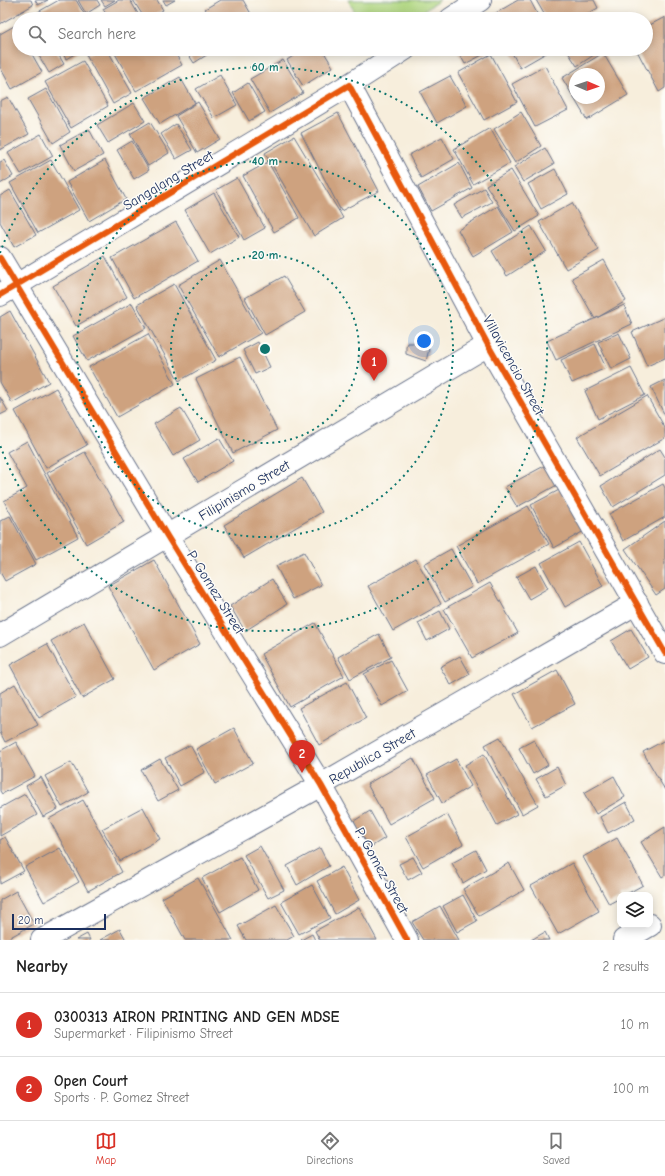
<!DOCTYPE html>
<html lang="en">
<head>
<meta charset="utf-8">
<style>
	:root { --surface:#fff; --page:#f2f2f2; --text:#222; --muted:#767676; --line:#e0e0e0; --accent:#d93025 }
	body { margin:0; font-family:"Comic Neue",sans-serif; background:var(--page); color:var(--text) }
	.controls { position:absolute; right:12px; bottom:12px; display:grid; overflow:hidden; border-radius:8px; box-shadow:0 2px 10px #0003 }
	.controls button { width:36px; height:36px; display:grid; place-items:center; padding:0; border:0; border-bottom:1px solid var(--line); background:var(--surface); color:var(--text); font:20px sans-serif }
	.compass { position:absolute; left:569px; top:68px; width:36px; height:36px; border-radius:50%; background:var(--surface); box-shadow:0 2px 10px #0003; rotate:92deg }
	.scale { position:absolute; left:12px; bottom:10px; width:94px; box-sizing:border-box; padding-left:4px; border:2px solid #1b2f5e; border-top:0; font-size:11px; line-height:14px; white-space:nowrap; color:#1b2f5e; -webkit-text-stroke:3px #fdfcf7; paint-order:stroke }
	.you { position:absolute; left:424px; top:341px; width:14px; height:14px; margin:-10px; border:3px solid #fff; border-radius:50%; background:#1a73e8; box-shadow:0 0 0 6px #1a73e833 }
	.badge { display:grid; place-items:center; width:26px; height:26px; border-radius:50%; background:var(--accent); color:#fff; font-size:13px; font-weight:700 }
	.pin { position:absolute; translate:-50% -33px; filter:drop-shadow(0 1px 2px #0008) }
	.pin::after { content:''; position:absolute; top:21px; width:14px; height:12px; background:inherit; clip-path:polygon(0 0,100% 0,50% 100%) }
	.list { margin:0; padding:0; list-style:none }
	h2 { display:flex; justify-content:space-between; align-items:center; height:52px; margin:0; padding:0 16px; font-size:17px }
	h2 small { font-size:13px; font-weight:400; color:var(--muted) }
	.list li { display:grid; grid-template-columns:26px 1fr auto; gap:12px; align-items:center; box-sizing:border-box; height:64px; padding:0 16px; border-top:1px solid var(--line) }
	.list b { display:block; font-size:15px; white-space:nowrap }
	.list p { margin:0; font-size:13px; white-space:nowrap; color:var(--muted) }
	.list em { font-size:13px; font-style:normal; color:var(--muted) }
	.icon { flex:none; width:22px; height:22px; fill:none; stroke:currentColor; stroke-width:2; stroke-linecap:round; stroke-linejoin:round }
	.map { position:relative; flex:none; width:665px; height:940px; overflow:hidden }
	.search { position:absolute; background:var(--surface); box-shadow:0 2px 10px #0003; left:12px; right:12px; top:12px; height:44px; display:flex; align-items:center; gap:10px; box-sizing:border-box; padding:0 14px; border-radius:22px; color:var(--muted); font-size:15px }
	.sheet { height:180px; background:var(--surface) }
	nav { display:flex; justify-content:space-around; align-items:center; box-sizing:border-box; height:56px; border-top:1px solid var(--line); background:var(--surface); font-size:11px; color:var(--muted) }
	nav a { display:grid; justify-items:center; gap:2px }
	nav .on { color:var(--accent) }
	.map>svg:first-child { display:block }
	.green { fill:#afd67f; stroke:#65826e }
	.building { fill:#cea27f; fill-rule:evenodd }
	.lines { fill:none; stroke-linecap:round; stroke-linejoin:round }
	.minor-casing { stroke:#68728a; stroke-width:24 }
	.minor { stroke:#fff; stroke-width:22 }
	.cycleway-casing { stroke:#fdfcf7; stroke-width:8 }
	.cycleway { stroke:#e8590c; stroke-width:6 }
	.ring { fill:none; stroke:#0f766e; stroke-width:2; stroke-dasharray:2 4 }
	.labels { text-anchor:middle; stroke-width:3; stroke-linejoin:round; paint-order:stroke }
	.street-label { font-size:14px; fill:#1b2f5e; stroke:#fdfcf7 }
	.centre { fill:#0f766e; stroke:#fdfcf7; stroke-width:2 }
	.ring-label { font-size:12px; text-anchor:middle; font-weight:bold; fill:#0f766e; stroke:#fdfcf7; stroke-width:3; stroke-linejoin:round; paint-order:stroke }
</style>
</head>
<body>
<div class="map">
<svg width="665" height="940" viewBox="0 0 665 940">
	<rect width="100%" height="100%" fill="#fdfcf7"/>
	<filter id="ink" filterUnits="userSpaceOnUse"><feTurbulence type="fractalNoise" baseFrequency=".025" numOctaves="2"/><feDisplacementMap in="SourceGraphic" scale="8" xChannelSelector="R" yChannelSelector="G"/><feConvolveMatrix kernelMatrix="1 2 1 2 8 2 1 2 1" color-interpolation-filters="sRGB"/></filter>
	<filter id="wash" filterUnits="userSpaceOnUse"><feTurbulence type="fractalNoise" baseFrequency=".012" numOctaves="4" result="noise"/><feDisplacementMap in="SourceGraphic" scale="16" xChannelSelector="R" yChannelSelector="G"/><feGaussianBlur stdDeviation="0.9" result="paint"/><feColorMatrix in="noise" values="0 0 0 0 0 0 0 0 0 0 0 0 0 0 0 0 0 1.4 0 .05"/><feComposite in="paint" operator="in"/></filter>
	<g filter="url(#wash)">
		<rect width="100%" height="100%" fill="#f7eedc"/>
		<path class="green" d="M 348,0 L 440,0 L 411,19 L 359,19 Z"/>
		<g id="blocks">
			<g class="building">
				<path d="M 0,0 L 31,0 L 33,5 L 0,24 Z"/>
				<path d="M 35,0 L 48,0 L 38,5 Z"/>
				<path d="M 59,0 L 76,0 L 87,19 L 42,19 L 38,12 Z"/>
				<path d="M 78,0 L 97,0 L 100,5 L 86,14 Z"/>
				<path d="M 101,0 L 115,0 L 105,6 Z"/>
				<path d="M 119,0 L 130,0 L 141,19 L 109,19 L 103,9 Z"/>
				<path d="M 133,0 L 157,0 L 163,10 L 149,19 L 145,19 Z"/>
				<path d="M 163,0 L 175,0 L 166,5 Z"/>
				<path d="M 220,0 L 243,0 L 254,19 L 211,19 L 205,9 Z"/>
				<path d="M 518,0 L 530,0 L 540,19 L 493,19 L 491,16 Z"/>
				<path d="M 536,0 L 594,0 L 598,8 L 578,19 L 547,19 Z"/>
				<path d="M 35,13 L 38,19 L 25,19 Z"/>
				<path d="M 665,17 L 665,88 L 659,92 L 636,49 L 646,49 L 646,27 Z"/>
				<path d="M 16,25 L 19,30 L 19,49 L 29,49 L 42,72 L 12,89 L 0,67 L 0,34 Z"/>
				<path d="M 35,49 L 55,49 L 64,64 L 49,73 Z"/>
				<path d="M 60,49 L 83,49 L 66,59 Z"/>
				<path d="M 97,49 L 107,49 L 132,93 L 113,104 L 86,55 Z"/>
				<path d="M 173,49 L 182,65 L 136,91 L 113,50 Z"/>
				<path d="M 185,49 L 216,49 L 194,63 Z"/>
				<path d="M 277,49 L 294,49 L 281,56 Z"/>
				<path d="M 304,49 L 322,49 L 333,67 L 303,86 L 287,60 Z"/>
				<path d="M 457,49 L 487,49 L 488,52 L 465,64 Z"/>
				<path d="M 510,49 L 553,49 L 520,68 Z"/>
				<path d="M 566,49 L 603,49 L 577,66 Z"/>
				<path d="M 603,53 L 628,95 L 587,120 L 562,78 ZM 575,74 L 599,74 L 599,98 L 575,98 Z"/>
				<path d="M 491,54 L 517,102 L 484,120 L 458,73 Z"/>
				<path d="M 283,60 L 303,93 L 270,113 L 250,79 Z"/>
				<path d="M 83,61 L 108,106 L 71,128 L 45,82 Z"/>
				<path d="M 545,66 L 568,110 L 535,127 L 512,84 Z"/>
				<path d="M 220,75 L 237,105 L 214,118 L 196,89 Z"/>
				<path d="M 450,76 L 467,106 L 437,123 L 420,92 Z"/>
				<path d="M 180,77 L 195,103 L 160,124 L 144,98 Z"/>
				<path d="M 248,83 L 265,112 L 249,121 L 233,93 Z"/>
				<path d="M 46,89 L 70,132 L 53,143 L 28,99 Z"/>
				<path d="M 8,97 L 29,134 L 0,150 L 0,101 Z"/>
				<path d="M 198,102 L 220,139 L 197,153 L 176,116 Z"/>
				<path d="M 134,103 L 145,121 L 108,143 L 97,125 Z"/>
				<path d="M 521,112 L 541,146 L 515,163 L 494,129 Z"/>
				<path d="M 338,113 L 379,191 L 341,211 L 301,133 Z"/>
				<path d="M 150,122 L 169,153 L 148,166 L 130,134 Z"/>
				<path d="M 176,124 L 192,150 L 176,159 L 161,134 Z"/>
				<path d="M 490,128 L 510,163 L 473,184 L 454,149 Z"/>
				<path d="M 89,129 L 103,155 L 74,171 L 60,145 Z"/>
				<path d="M 41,134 L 53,156 L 21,174 L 8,153 Z"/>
				<path d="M 294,136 L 343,218 L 314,236 L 265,153 Z"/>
				<path d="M 442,137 L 454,159 L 421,178 L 409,155 Z"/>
				<path d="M 132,141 L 149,170 L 134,179 L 117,150 Z"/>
				<path d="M 545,148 L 554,164 L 523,182 L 514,167 Z"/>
				<path d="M 4,160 L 13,176 L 0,184 L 0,162 Z"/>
				<path d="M 51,160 L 79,210 L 38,233 L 10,183 Z"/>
				<path d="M 105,160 L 126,199 L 89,221 L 67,182 Z"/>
				<path d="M 268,162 L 299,218 L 274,232 L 243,176 Z"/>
				<path d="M 459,163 L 472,188 L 431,211 L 418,187 Z"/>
				<path d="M 555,169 L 568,194 L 541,209 L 528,184 Z"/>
				<path d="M 511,170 L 539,216 L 515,231 L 486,185 Z"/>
				<path d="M 237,178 L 265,228 L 244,240 L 216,190 Z"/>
				<path d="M 484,188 L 492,202 L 462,218 L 454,205 Z"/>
				<path d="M 10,190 L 36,235 L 14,247 L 0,222 L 0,196 Z"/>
				<path d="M 214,193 L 239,237 L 210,254 L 185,210 Z"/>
				<path d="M 572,203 L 599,250 L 566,269 L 539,222 Z"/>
				<path d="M 498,206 L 513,232 L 473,256 L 458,230 Z"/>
				<path d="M 176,222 L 198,261 L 134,298 L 112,258 Z"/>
				<path d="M 531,226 L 546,251 L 507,276 L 492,251 Z"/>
				<path d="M 105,256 L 127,297 L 76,326 L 53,286 Z"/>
				<path d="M 220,260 L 261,333 L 219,357 L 178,285 Z"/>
				<path d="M 604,260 L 626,301 L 595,319 L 572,278 Z"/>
				<path d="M 284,276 L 305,312 L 265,335 L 245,298 Z"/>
				<path d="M 174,284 L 216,360 L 179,381 L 137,305 Z"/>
				<path d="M 132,303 L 146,328 L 87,361 L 73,336 Z"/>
				<path d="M 624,305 L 632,324 L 556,360 L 547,341 Z"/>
				<path d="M 10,311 L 49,382 L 12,403 L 0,382 L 0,317 Z"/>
				<path d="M 665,317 L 665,358 L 647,366 L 632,332 Z"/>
				<path d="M 619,333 L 631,359 L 611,369 L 598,342 Z"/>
				<path d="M 148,334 L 175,384 L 117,417 L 89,367 Z"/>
				<path d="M 258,342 L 270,367 L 255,374 L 243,350 Z"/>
				<path d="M 408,343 L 421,343 L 420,347 L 429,349 L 426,361 L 406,354 L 406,347 Z"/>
				<path d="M 595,344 L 606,368 L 572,383 L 561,360 Z"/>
				<path d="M 240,357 L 277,430 L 233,453 L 196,379 Z"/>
				<path d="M 631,368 L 645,395 L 598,419 L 585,391 Z"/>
				<path d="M 665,380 L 665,416 L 651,387 Z"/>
				<path d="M 56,388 L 87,445 L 46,468 L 15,411 Z"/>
				<path d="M 647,396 L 665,428 L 665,438 L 600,476 L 577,437 Z"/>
				<path d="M 0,397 L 8,411 L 0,415 Z"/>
				<path d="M 181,408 L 200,440 L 173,456 L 154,424 Z"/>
				<path d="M 219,438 L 233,461 L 198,482 L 184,459 Z"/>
				<path d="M 27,441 L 78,537 L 36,560 L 4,501 L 27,488 L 7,452 Z"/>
				<path d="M 660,449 L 665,457 L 665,475 L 613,507 L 601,486 Z"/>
				<path d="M 85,452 L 124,522 L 86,544 L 47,473 Z"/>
				<path d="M 546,465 L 557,485 L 517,507 L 505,487 Z"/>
				<path d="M 302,478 L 322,512 L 244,558 L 224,525 Z"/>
				<path d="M 663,484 L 665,488 L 665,517 L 623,541 L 609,514 Z"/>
				<path d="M 561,489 L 584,531 L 554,548 L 531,505 Z"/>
				<path d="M 528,506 L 549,544 L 477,584 L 456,546 Z"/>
				<path d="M 10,516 L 36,564 L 5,581 L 0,572 L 0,521 Z"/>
				<path d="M 665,521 L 665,589 L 656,595 L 625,549 Z"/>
				<path d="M 579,542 L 603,586 L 565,607 L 541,563 Z"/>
				<path d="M 451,549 L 472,587 L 445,602 L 424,564 Z"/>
				<path d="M 304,552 L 321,585 L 293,599 L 276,566 Z"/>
				<path d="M 416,559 L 441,604 L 393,631 L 368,586 Z"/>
				<path d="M 154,560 L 200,644 L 154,670 L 108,586 Z"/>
				<path d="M 536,566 L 548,588 L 529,599 L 516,577 Z"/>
				<path d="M 272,579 L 287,604 L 245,631 L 230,606 Z"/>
				<path d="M 490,583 L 518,633 L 472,658 L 444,609 Z"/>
				<path d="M 440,611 L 449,629 L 427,641 L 418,623 Z"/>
				<path d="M 84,622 L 115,679 L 82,698 L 51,641 Z"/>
				<path d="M 315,623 L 344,676 L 290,707 L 261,654 Z"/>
				<path d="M 631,629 L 648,657 L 628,669 L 611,641 Z"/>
				<path d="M 379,634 L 391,657 L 350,679 L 338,657 Z"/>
				<path d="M 47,644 L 76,697 L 39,718 L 10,665 Z"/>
				<path d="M 460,656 L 470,674 L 451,685 L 440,667 Z"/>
				<path d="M 391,660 L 408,691 L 382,706 L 364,674 Z"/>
				<path d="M 557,670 L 575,704 L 532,727 L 514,694 Z"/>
				<path d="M 347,682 L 366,718 L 319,745 L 299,708 Z"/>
				<path d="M 15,684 L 38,725 L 5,742 L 0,732 L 0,693 Z"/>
				<path d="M 234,728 L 253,763 L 215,784 L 196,749 Z"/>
				<path d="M 500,737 L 538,805 L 522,814 L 485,745 Z"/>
				<path d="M 534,740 L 548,765 L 533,774 L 519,748 Z"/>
				<path d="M 665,740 L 665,790 L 643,752 Z"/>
				<path d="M 16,742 L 35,776 L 2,794 L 0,791 L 0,751 Z"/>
				<path d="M 190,745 L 205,772 L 180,786 L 165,758 Z"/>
				<path d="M 484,754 L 517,814 L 497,825 L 465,765 Z"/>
				<path d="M 413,758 L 435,798 L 389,824 L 367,784 Z"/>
				<path d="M 160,759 L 178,790 L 158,801 L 141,770 Z"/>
				<path d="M 456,759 L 471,786 L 442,803 L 427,775 Z"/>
				<path d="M 71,762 L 88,792 L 62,807 L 45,776 Z"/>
				<path d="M 557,767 L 566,785 L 546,796 L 536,779 Z"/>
				<path d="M 614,776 L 625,797 L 596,814 L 584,793 Z"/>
				<path d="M 41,777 L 58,809 L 43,817 L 26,786 Z"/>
				<path d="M 25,794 L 37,815 L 0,836 L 0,808 Z"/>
				<path d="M 83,800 L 122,872 L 88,891 L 49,819 Z"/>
				<path d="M 626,802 L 635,819 L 608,833 L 600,817 Z"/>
				<path d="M 143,807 L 160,839 L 120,861 L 102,829 Z"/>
				<path d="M 370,811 L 385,838 L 369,848 L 354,821 Z"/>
				<path d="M 447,814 L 463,844 L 423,867 L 406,837 Z"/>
				<path d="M 665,827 L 665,875 L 662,877 L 641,842 Z"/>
				<path d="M 5,837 L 24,871 L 0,884 L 0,840 Z"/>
				<path d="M 617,838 L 643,885 L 625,895 L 620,895 L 620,898 L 609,904 L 583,857 Z"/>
				<path d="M 260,846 L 284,890 L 268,898 L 244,855 Z"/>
				<path d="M 60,848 L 79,882 L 44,902 L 25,867 Z"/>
				<path d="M 320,848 L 329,866 L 297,885 L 287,866 Z"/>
				<path d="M 476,850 L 486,869 L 463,883 L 452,863 Z"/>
				<path d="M 240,857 L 258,890 L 220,912 L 202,878 Z"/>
				<path d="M 413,857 L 422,872 L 408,880 L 399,864 Z"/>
				<path d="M 509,863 L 524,890 L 479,916 L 463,889 Z"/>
				<path d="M 572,863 L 599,911 L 558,934 L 531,886 Z"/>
				<path d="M 342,867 L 359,900 L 335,914 L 317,881 Z"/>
				<path d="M 198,878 L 233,940 L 185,940 L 162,898 Z"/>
				<path d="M 312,885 L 330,918 L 299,934 L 281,902 Z"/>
				<path d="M 16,891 L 34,924 L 5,940 L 0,940 L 0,900 Z"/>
				<path d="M 463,895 L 477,921 L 457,932 L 443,906 Z"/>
				<path d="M 276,905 L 294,936 L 287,940 L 246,940 L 238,926 Z"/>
				<path d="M 440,906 L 459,940 L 423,940 L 412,922 Z"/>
				<path d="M 359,907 L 377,940 L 320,940 L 315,931 Z"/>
				<path d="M 120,929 L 126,940 L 100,940 Z"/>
				<path d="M 545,932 L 549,940 L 531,940 Z"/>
				<path d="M 87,934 L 90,940 L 76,940 Z"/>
				<path d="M 312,934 L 315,940 L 301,940 Z"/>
			</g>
		</g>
	</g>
	<g filter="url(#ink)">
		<use href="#blocks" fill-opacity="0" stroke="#68728a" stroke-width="1"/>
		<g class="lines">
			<defs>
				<g id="minor">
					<path d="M 451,19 L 480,0"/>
					<path d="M 349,85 L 488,345 L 665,653"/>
					<path d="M 0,258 L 167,536 L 321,785 L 407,940"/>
					<path d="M 0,295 L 349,85 L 405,49"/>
					<path d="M 0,635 L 488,345"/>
					<path d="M 42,940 L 321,785 L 637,603"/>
					<path d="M 624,940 L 650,925"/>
				</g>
			</defs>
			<use href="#minor" class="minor-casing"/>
			<use href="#minor" class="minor"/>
			<defs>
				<g id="cycleway">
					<path d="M 0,258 L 167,536 L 321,785 L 407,940"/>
					<path d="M 0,295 L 349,85 L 488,345 L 665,653"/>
				</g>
			</defs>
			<use href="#cycleway" class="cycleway-casing"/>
			<use href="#cycleway" class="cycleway"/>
		</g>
	</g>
	<g class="ring">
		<circle cx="265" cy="349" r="94"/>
		<circle cx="265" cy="349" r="188"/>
		<path d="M0 253A282 282 0 1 1 0 445"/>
	</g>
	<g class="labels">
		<g class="street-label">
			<text transform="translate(168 180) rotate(-31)" y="5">Sangalang Street</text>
			<text transform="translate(514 365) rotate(61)" y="5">Villavicencio Street</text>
			<text transform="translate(244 490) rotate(-31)" y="5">Filipinismo Street</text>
			<text transform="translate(216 592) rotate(58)" y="5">P. Gomez Street</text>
			<text transform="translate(372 756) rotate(-30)" y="5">Republica Street</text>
			<text transform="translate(382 870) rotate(61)" y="5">P. Gomez Street</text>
		</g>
	</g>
	<circle cx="265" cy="349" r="6" class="centre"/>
	<g class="ring-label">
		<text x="265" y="71">60 m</text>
		<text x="265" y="165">40 m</text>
		<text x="265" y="259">20 m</text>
	</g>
</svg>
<div class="controls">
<button><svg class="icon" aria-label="layers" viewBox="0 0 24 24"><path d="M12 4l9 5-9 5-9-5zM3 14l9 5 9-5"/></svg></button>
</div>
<svg class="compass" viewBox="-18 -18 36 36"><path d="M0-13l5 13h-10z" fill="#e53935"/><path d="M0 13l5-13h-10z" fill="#767676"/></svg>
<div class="scale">20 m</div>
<div class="you"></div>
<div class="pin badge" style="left:374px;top:381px">1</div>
<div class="pin badge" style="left:302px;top:773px">2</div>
<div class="search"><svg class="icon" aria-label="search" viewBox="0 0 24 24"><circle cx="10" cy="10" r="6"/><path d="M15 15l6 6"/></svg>Search here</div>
</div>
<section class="sheet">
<h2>Nearby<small>2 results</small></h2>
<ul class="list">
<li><span class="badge">1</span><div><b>0300313 AIRON PRINTING AND GEN MDSE</b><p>Supermarket · Filipinismo Street</p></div><em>10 m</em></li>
<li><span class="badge">2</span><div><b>Open Court</b><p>Sports · P. Gomez Street</p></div><em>100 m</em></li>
</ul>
</section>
<nav>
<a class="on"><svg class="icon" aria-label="map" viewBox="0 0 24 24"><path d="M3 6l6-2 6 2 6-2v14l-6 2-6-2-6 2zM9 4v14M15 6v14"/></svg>Map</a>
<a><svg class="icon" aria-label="directions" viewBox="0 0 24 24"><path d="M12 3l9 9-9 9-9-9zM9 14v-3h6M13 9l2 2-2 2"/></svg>Directions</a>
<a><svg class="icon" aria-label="saved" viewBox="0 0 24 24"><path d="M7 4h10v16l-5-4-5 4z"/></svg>Saved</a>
</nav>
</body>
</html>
